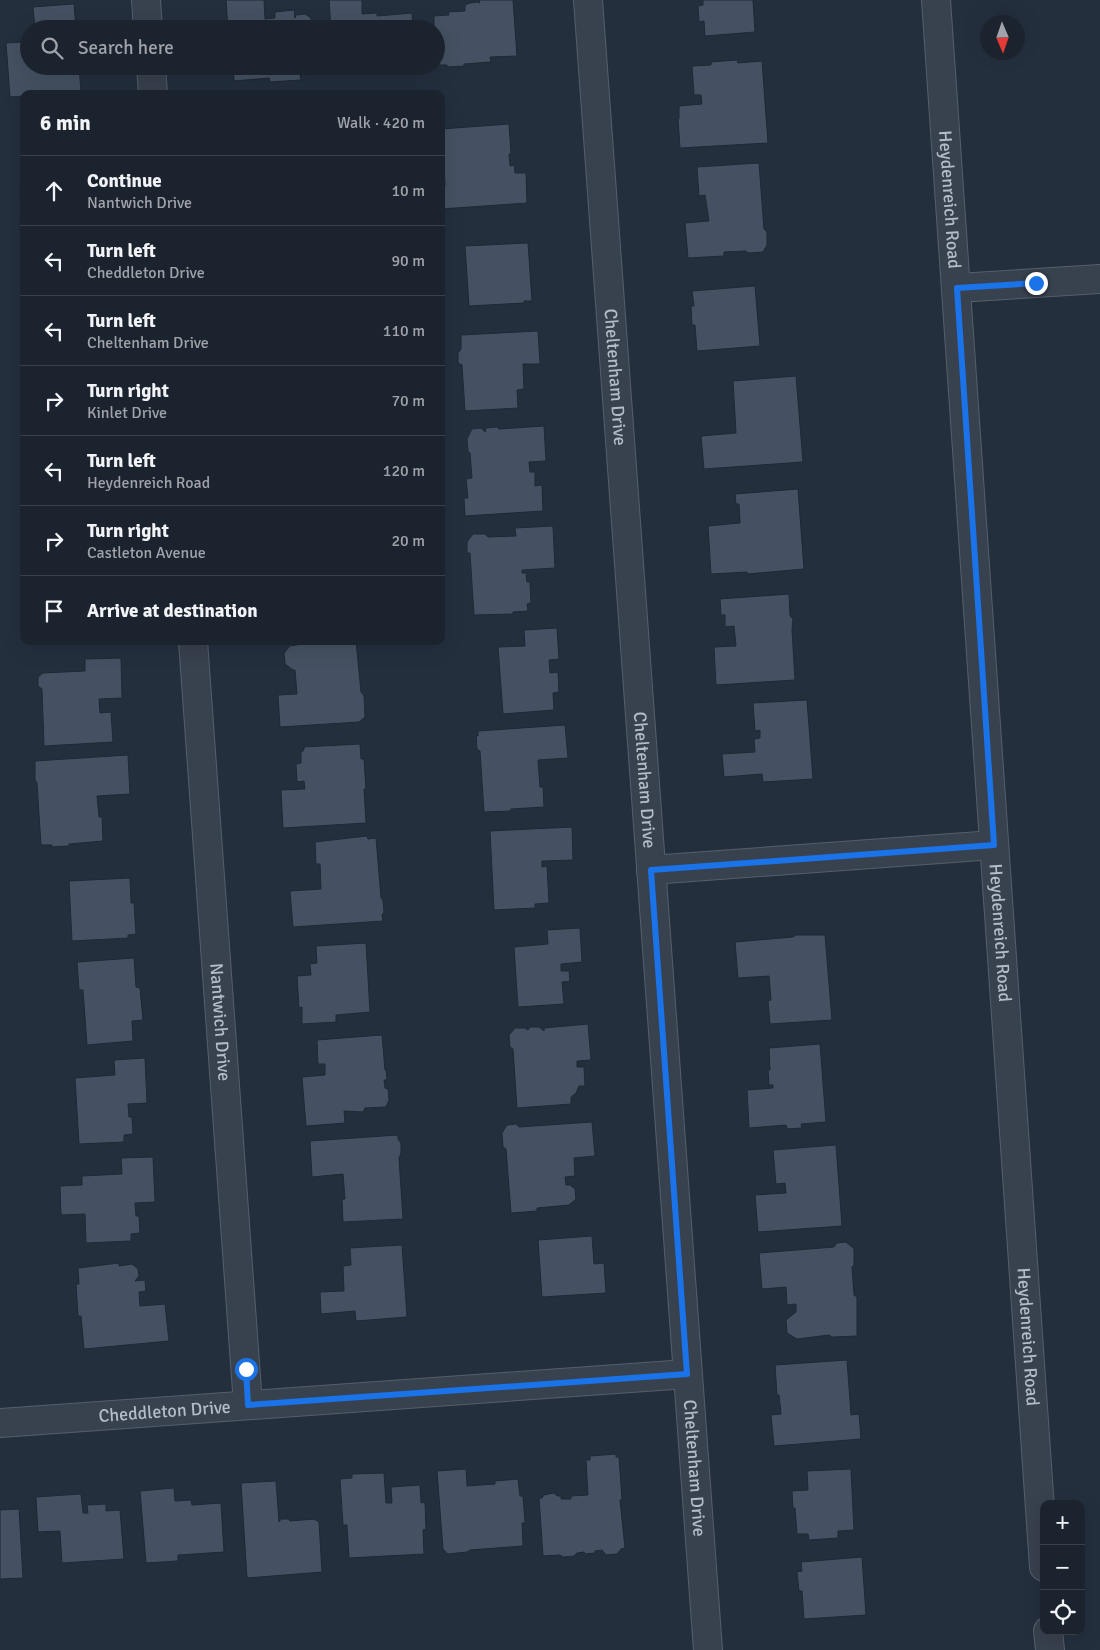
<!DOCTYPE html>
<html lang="en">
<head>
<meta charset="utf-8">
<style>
	:root { --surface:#1b232e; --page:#282f3a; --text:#f1f3f6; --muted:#a0a4aa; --line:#39404a }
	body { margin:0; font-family:Signika,sans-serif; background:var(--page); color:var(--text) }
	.controls { position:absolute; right:15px; bottom:15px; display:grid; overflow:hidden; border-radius:10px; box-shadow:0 5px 20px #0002 }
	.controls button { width:45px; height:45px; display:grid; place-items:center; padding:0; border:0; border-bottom:1px solid var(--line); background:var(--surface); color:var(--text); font:25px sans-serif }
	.compass { position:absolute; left:980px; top:15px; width:45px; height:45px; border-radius:50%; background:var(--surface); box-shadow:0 5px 20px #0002; rotate:178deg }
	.stop { position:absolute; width:15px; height:15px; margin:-11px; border:4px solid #1a73e8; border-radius:50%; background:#fff }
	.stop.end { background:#1a73e8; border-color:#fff; box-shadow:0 1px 5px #0008 }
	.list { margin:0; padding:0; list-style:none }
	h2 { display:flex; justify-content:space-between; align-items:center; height:65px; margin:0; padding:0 20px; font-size:21px }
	h2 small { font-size:16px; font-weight:400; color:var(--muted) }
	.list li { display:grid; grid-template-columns:32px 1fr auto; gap:15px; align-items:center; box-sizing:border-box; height:70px; padding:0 20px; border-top:1px solid var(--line) }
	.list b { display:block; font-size:19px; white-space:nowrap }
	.list p { margin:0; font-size:16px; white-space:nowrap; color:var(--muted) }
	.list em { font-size:16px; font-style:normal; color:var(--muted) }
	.icon { flex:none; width:28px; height:28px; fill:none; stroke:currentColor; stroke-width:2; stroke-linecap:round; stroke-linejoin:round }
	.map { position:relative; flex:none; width:1100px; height:1650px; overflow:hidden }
	.search { position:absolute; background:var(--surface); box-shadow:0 5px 20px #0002; left:20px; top:20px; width:425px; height:55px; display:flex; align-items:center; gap:12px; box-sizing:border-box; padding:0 18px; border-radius:28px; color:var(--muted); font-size:19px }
	.panel { position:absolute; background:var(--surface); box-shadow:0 5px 20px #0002; left:20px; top:90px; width:425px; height:555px; border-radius:10px }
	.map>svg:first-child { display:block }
	.building { fill:#455162; stroke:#1f2835 }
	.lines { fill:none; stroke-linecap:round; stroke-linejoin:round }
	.street-casing { stroke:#565f6c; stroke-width:30 }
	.street { stroke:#38414e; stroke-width:28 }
	.route { stroke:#1a73e8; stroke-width:6 }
	.labels { text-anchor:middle; stroke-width:4; stroke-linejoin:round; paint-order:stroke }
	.street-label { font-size:18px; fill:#b4bcc9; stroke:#1d2633 }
</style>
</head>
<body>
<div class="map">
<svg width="1100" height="1650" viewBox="0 0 1100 1650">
	<rect width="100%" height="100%" fill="#242f3e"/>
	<g class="building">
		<path d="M 226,0 L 264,0 L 265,19 L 275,18 L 275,12 L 294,10 L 295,18 L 296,15 L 305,14 L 311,18 L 312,29 L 228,29 Z"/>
		<path d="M 329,0 L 362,0 L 362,14 L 377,13 L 377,16 L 412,13 L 413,29 L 331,29 Z"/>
		<path d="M 479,0 L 513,0 L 517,56 L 490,57 L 491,62 L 464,64 L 464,66 L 447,67 L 447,65 L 437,65 L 436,29 L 434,29 L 434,16 L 449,15 L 448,12 L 465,11 L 465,5 L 470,3 L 478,2 L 480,3 Z"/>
		<path d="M 703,0 L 753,0 L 755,32 L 705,36 L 704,21 L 699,22 L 698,6 L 703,5 Z"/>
		<path d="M 74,4 L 76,29 L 35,29 L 33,7 Z"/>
		<path d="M 23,35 L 29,35 L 29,66 L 79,66 L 81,91 L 24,94 L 24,96 L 10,97 L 6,43 L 23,42 Z"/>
		<path d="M 737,60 L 738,63 L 762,61 L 768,143 L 680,148 L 678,119 L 679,119 L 679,106 L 702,104 L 701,95 L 694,95 L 692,66 L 711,65 L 711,62 Z"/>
		<path d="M 233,66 L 315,66 L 316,74 L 300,75 L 301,80 L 270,82 L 269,78 L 234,81 Z"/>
		<path d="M 509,124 L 511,154 L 509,154 L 510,166 L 514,165 L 515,173 L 526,173 L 527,203 L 441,209 L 441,187 L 445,186 L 444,164 L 441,161 L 441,129 Z"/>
		<path d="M 759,163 L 764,229 L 767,232 L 767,245 L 763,252 L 748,253 L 746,251 L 724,252 L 724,256 L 688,258 L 685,223 L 709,221 L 705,195 L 699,196 L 697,167 Z"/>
		<path d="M 24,181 L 24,245 L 21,245 L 20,222 L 22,221 L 19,182 Z"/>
		<path d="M 528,243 L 532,301 L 524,301 L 524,303 L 469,306 L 465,246 Z"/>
		<path d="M 755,286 L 760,346 L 697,351 L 695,325 L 692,325 L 691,306 L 694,306 L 692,291 Z"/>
		<path d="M 538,331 L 540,364 L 523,364 L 524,389 L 517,390 L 518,408 L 465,411 L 462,365 L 458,363 L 458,353 L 461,349 L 461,335 Z"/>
		<path d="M 796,376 L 803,462 L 704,469 L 701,436 L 736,433 L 733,381 Z"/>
		<path d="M 544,426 L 546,461 L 529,462 L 530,472 L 535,472 L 535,486 L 542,485 L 543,511 L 465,516 L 464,498 L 468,498 L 466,479 L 472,478 L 470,453 L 468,451 L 467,439 L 472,429 L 481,428 L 485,432 L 486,428 L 497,427 L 499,429 Z"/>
		<path d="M 798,489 L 804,569 L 747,574 L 747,572 L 711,574 L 708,526 L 740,523 L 739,504 L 736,504 L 735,494 Z"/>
		<path d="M 553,526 L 555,568 L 522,570 L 522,573 L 526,573 L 527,582 L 530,582 L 531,603 L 527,604 L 528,611 L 513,612 L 513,614 L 474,615 L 470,553 L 467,553 L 467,542 L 473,534 L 485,534 L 488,537 L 516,536 L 515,528 Z"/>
		<path d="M 789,594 L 790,616 L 793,619 L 792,630 L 795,680 L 716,685 L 714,647 L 736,646 L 734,626 L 725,627 L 725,615 L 721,615 L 720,599 Z"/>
		<path d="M 557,628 L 559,659 L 549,660 L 550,673 L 558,672 L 559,692 L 553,693 L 554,710 L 503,714 L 498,647 L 525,646 L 524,630 Z"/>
		<path d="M 42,641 L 81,641 L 42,644 Z"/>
		<path d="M 322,641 L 356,641 L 361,692 L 364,696 L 365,717 L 359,722 L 280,727 L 278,695 L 297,694 L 295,670 L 293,670 L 285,664 L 284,653 L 290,646 Z"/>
		<path d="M 121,658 L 122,698 L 99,699 L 100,713 L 111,712 L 113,742 L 44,746 L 42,689 L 38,686 L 38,677 L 43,673 L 85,671 L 85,659 Z"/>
		<path d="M 807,700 L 813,779 L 763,782 L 762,774 L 724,777 L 722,754 L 755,752 L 754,739 L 760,738 L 760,730 L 755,731 L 753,703 Z"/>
		<path d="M 565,725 L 568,758 L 538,760 L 540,787 L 543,787 L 544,807 L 511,809 L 511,811 L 484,812 L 480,751 L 477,749 L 476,736 L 478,736 L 478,731 Z"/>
		<path d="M 360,744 L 361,759 L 364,759 L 366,789 L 364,789 L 366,823 L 283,828 L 281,790 L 305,789 L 304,781 L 297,782 L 296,764 L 301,763 L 301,753 L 304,750 L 304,747 Z"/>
		<path d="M 128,755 L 130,794 L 97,796 L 99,817 L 102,817 L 103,841 L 69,844 L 69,846 L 52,847 L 52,845 L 41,845 L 37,783 L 35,780 L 35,761 Z"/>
		<path d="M 572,827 L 573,860 L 542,861 L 542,867 L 547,866 L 549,903 L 535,904 L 535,908 L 494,910 L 490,831 Z"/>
		<path d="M 367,836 L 368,839 L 376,838 L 381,898 L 383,900 L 384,912 L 382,915 L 383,921 L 293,927 L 290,891 L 321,889 L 320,864 L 316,864 L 315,842 Z"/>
		<path d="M 130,878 L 131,903 L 134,903 L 136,934 L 128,935 L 128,938 L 72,941 L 69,881 Z"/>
		<path d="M 580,928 L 582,962 L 561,964 L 561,971 L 569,971 L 570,981 L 562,982 L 564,1004 L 518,1007 L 514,947 L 548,944 L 547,930 Z"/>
		<path d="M 796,935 L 825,935 L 832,1020 L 770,1024 L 768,1001 L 771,1000 L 769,976 L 738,978 L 735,942 L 793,937 Z"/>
		<path d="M 366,943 L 370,1012 L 336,1015 L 336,1022 L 302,1024 L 302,1007 L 299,1008 L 297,976 L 311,975 L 310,964 L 317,963 L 316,946 Z"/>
		<path d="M 134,958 L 136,987 L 140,988 L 143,1020 L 132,1021 L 133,1041 L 87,1045 L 83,990 L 79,990 L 77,962 Z"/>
		<path d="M 588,1024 L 591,1060 L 577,1061 L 577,1067 L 584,1067 L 585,1086 L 579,1086 L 576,1093 L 571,1097 L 571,1104 L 517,1108 L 513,1049 L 510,1047 L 509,1035 L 515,1028 L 525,1028 L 528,1030 L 530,1027 L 539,1027 L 544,1031 L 544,1028 Z"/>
		<path d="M 382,1035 L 385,1070 L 386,1070 L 387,1080 L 384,1080 L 385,1088 L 388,1089 L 389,1100 L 386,1107 L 365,1108 L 363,1112 L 344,1111 L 345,1123 L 306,1126 L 302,1077 L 325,1075 L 325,1064 L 318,1064 L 317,1040 Z"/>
		<path d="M 820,1044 L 826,1122 L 801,1124 L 802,1128 L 787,1129 L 786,1125 L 749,1128 L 747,1090 L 773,1088 L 773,1085 L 769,1085 L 768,1070 L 770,1070 L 769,1048 Z"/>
		<path d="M 145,1058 L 147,1103 L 128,1104 L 129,1117 L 132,1117 L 133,1134 L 124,1135 L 124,1142 L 79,1144 L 75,1078 L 115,1075 L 114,1060 Z"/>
		<path d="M 592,1122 L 595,1156 L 574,1158 L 575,1176 L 565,1177 L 566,1185 L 570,1185 L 575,1189 L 576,1199 L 569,1205 L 537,1208 L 537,1211 L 511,1213 L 506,1149 L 503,1147 L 502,1133 L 507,1125 L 516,1124 L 519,1127 Z"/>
		<path d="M 398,1135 L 398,1139 L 401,1143 L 401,1153 L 399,1158 L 403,1219 L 343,1222 L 342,1199 L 345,1199 L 343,1174 L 312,1177 L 310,1141 Z"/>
		<path d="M 836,1145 L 842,1226 L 758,1232 L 755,1195 L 786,1193 L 785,1183 L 776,1184 L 773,1150 Z"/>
		<path d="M 153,1157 L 155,1202 L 135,1203 L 136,1216 L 139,1216 L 140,1233 L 131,1234 L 131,1241 L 86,1243 L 85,1214 L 61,1215 L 60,1186 L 82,1185 L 82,1176 L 122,1174 L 121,1158 Z"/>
		<path d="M 592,1236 L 594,1264 L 604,1263 L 606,1293 L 542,1297 L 538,1240 Z"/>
		<path d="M 846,1242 L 854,1249 L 854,1265 L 852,1267 L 854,1295 L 857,1297 L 857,1336 L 832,1337 L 829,1335 L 797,1339 L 787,1333 L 786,1320 L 796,1312 L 796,1304 L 787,1305 L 786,1287 L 762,1289 L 759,1253 L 834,1247 L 837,1243 Z"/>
		<path d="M 402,1245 L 407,1317 L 356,1321 L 355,1311 L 321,1314 L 320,1292 L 344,1291 L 343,1266 L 351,1265 L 350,1248 Z"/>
		<path d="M 119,1263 L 119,1266 L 132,1264 L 138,1269 L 139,1276 L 135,1281 L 145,1280 L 146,1291 L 139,1292 L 140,1306 L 165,1304 L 169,1341 L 84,1349 L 81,1316 L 78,1316 L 76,1284 L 79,1284 L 78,1268 Z"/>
		<path d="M 847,1360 L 851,1415 L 859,1414 L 861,1439 L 774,1446 L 771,1415 L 781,1414 L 779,1395 L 777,1395 L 775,1365 Z"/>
		<path d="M 616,1454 L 616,1457 L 619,1457 L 622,1499 L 620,1500 L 625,1548 L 621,1549 L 617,1554 L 606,1555 L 602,1550 L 595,1551 L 595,1553 L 585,1554 L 584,1552 L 577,1553 L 574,1556 L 563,1557 L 560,1555 L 543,1556 L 539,1498 L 542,1498 L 544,1495 L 554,1493 L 557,1496 L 561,1496 L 561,1499 L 571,1499 L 571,1496 L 588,1495 L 586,1460 L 590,1460 L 590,1456 Z"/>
		<path d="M 466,1469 L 467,1486 L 495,1484 L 495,1481 L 518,1479 L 520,1496 L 523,1496 L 525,1523 L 522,1523 L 523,1546 L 470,1550 L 467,1552 L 448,1554 L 443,1549 L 437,1471 Z"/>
		<path d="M 851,1469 L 854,1530 L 838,1531 L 838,1538 L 809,1540 L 808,1534 L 797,1534 L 795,1508 L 793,1508 L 792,1491 L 808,1490 L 807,1471 Z"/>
		<path d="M 384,1473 L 386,1503 L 392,1503 L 391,1487 L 420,1485 L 421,1503 L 425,1502 L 426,1529 L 423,1530 L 424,1554 L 349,1558 L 347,1525 L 343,1525 L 340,1479 L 352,1478 L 352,1474 Z"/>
		<path d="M 276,1481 L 279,1522 L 281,1519 L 288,1519 L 290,1521 L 314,1519 L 319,1522 L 322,1572 L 247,1578 L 241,1483 Z"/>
		<path d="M 174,1488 L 175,1501 L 191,1500 L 192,1505 L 221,1503 L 224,1552 L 178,1555 L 178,1561 L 146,1563 L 140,1491 Z"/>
		<path d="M 81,1494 L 83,1513 L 88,1513 L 87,1505 L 106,1504 L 106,1511 L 120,1510 L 124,1559 L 62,1563 L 60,1531 L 38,1532 L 36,1497 Z"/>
		<path d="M 19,1509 L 23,1578 L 0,1579 L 0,1510 Z"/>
		<path d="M 862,1557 L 866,1615 L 804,1619 L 802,1591 L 799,1591 L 797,1572 L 802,1571 L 801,1562 Z"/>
	</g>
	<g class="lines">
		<defs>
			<g id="street">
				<path d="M 146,0 L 148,29"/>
				<path id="s1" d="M 588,0 L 708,1650"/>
				<path id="s2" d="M 936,0 L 1044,1567"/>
				<path d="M 151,66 L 153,94"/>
				<path d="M 957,288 L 1100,279"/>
				<path id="s3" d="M 193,641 L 248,1405"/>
				<path d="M 651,870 L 994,845"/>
				<path id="s4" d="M 0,1423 L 687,1374"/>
				<path d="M 1048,1631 L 1050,1650"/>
			</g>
		</defs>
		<use href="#street" class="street-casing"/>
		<use href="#street" class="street"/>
	</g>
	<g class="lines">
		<path class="route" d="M 246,1369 L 248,1405 L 687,1374 L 651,870 L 994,845 L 957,288 L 1036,283"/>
	</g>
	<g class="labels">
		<g class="street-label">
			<text dy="6" stroke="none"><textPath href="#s2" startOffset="200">Heydenreich Road</textPath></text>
			<text dy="6" stroke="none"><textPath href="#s1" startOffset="378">Cheltenham Drive</textPath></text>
			<text dy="6" stroke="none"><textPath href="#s1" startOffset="782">Cheltenham Drive</textPath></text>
			<text dy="6" stroke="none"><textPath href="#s2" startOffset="935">Heydenreich Road</textPath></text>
			<text dy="6" stroke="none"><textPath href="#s3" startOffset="382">Nantwich Drive</textPath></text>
			<text dy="6" stroke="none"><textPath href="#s2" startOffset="1340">Heydenreich Road</textPath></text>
			<text dy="6" stroke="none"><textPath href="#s4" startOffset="165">Cheddleton Drive</textPath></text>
			<text dy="6" stroke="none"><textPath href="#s1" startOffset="1472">Cheltenham Drive</textPath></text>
		</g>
	</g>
</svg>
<div class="controls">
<button>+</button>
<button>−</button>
<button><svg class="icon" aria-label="locate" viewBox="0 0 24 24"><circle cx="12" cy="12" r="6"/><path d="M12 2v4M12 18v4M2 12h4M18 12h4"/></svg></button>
</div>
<svg class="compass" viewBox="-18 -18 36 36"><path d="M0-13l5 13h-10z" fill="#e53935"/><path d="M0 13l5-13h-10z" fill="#a0a4aa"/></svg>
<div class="stop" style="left:246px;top:1369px"></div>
<div class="stop end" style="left:1036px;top:283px"></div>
<div class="search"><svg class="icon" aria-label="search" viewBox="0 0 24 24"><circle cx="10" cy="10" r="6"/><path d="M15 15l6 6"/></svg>Search here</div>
<section class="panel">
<h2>6 min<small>Walk · 420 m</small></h2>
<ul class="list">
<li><svg class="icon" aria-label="ahead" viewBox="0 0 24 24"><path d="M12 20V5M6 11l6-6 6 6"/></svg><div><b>Continue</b><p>Nantwich Drive</p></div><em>10 m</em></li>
<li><svg class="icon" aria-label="left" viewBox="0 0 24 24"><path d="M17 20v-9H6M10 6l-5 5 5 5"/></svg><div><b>Turn left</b><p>Cheddleton Drive</p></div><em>90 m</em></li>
<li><svg class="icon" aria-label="left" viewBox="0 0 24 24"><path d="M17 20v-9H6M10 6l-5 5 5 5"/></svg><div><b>Turn left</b><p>Cheltenham Drive</p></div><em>110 m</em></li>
<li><svg class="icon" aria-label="right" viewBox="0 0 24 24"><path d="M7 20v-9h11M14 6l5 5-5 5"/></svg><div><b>Turn right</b><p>Kinlet Drive</p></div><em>70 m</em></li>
<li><svg class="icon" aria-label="left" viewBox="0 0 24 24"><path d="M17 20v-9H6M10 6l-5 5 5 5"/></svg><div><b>Turn left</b><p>Heydenreich Road</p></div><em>120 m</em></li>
<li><svg class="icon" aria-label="right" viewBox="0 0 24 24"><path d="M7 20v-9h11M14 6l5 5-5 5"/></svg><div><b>Turn right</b><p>Castleton Avenue</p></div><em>20 m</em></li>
<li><svg class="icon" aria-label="arrive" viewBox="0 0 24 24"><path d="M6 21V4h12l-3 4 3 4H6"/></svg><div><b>Arrive at destination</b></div></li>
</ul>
</section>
</div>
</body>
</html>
